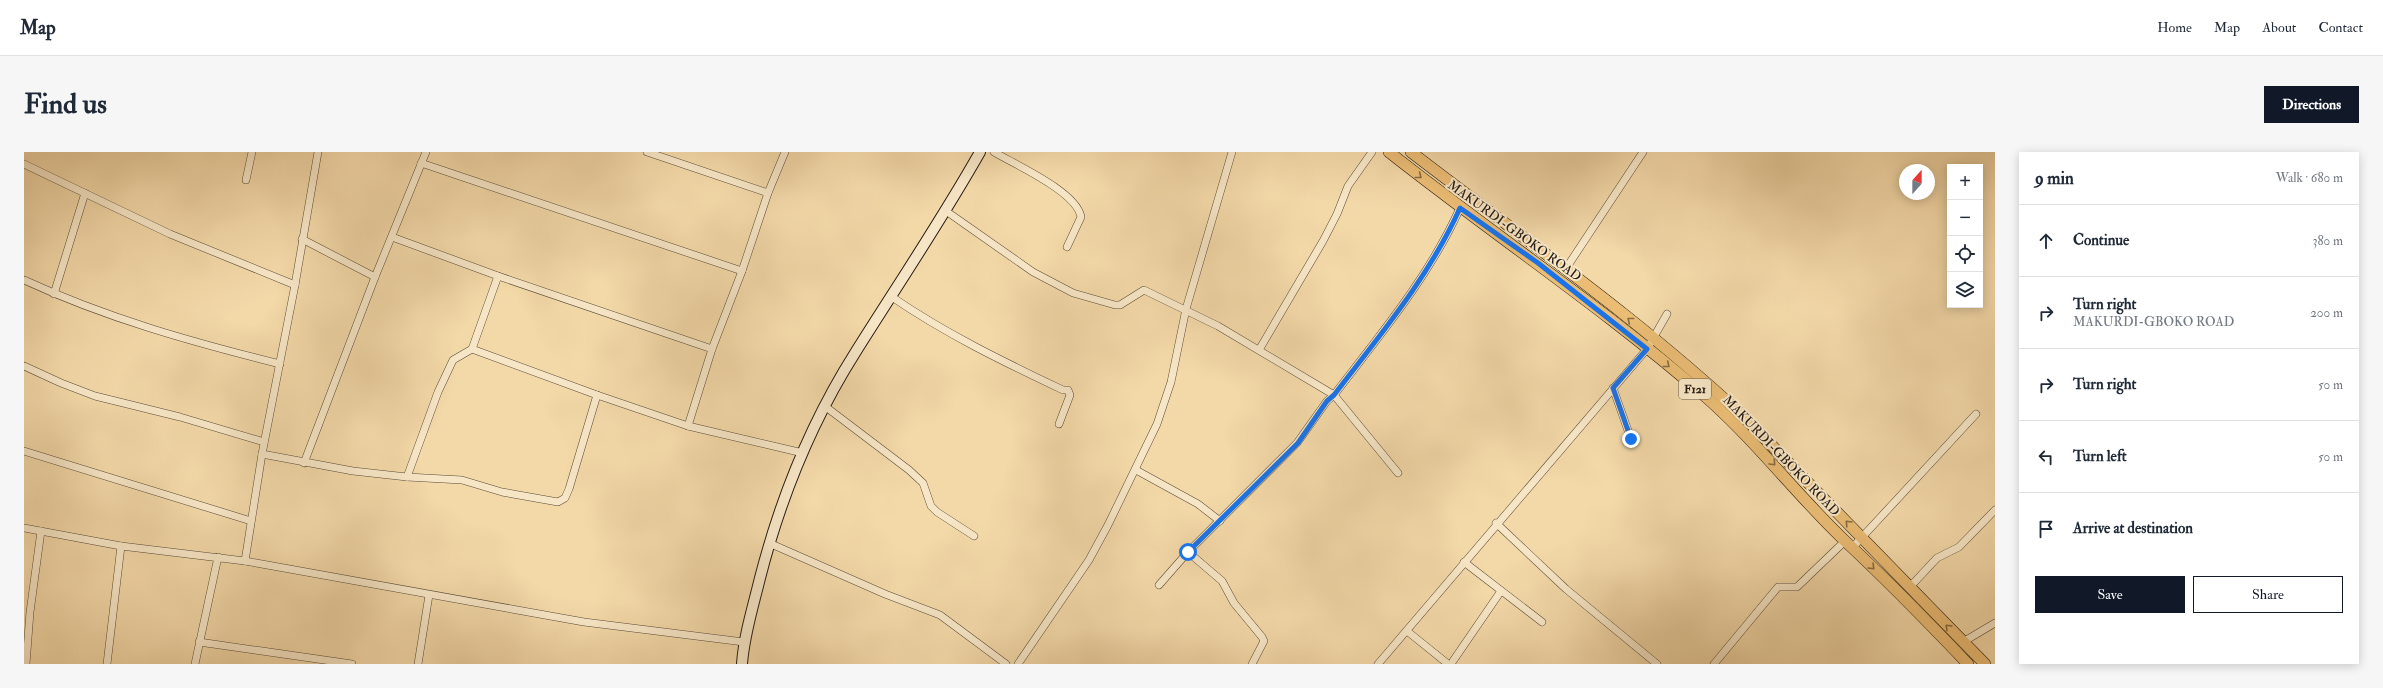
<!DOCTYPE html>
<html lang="en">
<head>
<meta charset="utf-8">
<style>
	:root { --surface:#fff; --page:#f6f6f7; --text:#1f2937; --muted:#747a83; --line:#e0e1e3; --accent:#111827 }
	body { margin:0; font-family:"IM FELL Double Pica",serif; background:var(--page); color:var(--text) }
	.controls { position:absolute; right:12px; top:12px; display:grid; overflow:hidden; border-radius:0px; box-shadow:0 2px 10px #0003 }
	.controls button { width:36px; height:36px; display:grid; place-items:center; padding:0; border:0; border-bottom:1px solid var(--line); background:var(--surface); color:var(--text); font:20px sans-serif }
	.compass { position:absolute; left:1875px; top:12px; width:36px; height:36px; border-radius:50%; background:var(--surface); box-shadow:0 2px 10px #0003; rotate:21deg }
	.stop { position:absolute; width:12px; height:12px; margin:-9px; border:3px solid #1a73e8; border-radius:50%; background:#fff }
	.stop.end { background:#1a73e8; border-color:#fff; box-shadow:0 1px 4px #0008 }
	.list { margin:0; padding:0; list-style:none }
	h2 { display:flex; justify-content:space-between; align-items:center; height:52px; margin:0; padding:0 16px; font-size:17px }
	h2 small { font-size:13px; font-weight:400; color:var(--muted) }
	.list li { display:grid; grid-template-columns:26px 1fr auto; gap:12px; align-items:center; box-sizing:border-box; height:72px; padding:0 16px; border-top:1px solid var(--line) }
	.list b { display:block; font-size:15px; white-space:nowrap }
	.list p { margin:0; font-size:13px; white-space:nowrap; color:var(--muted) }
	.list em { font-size:13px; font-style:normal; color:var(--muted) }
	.actions { display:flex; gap:8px; padding:12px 16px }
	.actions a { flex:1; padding:9px 0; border:1px solid var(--accent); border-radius:0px; text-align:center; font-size:14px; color:var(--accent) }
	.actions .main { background:var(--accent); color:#fff }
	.icon { flex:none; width:22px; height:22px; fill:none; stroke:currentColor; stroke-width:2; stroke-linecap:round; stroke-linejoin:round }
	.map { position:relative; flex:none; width:1971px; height:512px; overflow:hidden; border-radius:0px }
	header { display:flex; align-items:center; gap:24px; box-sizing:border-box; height:56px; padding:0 20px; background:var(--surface); border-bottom:1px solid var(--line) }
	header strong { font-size:19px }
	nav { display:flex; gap:22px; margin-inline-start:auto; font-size:14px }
	.intro { display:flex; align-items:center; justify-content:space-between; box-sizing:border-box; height:96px; padding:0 24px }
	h1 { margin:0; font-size:28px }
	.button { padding:10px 18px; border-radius:0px; background:var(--accent); color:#fff; font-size:14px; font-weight:700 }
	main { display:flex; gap:24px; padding:0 24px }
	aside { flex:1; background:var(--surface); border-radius:0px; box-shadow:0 2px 10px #0003 }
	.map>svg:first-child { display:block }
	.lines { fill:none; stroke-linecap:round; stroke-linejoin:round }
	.street-casing { stroke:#584a37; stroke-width:8 }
	.secondary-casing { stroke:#251b11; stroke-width:12 }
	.primary-casing { stroke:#251b11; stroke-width:12 }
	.street { stroke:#f7e6c6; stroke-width:7 }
	.secondary { stroke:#f7e6c6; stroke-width:10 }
	.primary { stroke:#eabc74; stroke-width:11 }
	.oneway { stroke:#886c42 }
	.route { stroke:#1a73e8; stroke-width:5 }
	.labels { text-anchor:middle; stroke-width:4; stroke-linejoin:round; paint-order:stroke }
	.shield { fill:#f7e6c6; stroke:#645847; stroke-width:1 }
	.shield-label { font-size:12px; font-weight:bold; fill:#251b11 }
	.street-label { font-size:13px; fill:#251b11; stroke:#f7e6c6 }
</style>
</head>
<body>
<header>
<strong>Map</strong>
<nav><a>Home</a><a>Map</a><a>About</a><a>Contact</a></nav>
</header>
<div class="intro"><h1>Find us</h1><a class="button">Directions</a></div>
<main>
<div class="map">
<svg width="1971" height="512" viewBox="0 0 1971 512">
	<rect width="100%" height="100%" fill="#f3d8a8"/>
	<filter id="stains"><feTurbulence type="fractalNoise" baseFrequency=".005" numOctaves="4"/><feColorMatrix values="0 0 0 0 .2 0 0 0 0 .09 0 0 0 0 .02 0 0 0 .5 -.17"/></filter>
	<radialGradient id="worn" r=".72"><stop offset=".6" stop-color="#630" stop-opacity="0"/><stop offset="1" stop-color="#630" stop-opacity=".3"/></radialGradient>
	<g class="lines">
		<defs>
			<g id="street">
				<path d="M 623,0 L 744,41"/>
				<path d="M 970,0 C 992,13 1053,40 1057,65 L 1043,95"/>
				<path d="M 397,11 L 718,119"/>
				<path d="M 0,12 L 146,82 L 271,133"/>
				<path d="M 222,28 L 228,0"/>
				<path d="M 922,59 L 1009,120 L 1049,141 L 1091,153 L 1096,153 L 1120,138 L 1194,174 L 1310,243 L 1374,321"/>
				<path d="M 368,85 L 474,124 L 688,197"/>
				<path d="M 278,87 L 351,125"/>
				<path d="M 1541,118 L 1619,0"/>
				<path d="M 0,128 C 82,166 168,190 256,212"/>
				<path d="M 30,142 L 61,41"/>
				<path d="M 868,145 C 922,182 980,210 1039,238 L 1044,238 L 1046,243 L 1035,272"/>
				<path d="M 448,197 L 573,243 L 664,274 L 779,301"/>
				<path d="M 1235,198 L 1299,89 L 1313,62 L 1324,34 L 1348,0"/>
				<path d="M 0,214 L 37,231 L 71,244 L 156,265 L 240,290"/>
				<path d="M 1589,236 L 1607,287"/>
				<path d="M 802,255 L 885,318 L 899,331 L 907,354 L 913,360 L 950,384"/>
				<path d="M 664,274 L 688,197 L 718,119 L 744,41 L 761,0"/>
				<path d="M 0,299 L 227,369"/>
				<path d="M 238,302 L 329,319 L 383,325 L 438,328 L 478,340 L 534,350 L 541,346 L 545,337 L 573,243"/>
				<path d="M 280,311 L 351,125 L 402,0"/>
				<path d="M 1112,318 L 1174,352 L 1196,369"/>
				<path d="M 383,325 L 414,240 L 429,208 L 448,197 L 474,124"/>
				<path d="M 1472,371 L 1542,437 L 1633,512"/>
				<path d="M 0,376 L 97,394 L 221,409 L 560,470 L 720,490"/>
				<path d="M 745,391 L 861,442 L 916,463 L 982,512"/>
				<path d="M 1829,395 L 1952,262"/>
				<path d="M 1164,400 L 1198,429 L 1210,451 L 1238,485 L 1240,489 L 1228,512"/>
				<path d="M 221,409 L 238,302 L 271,133 L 294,0"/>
				<path d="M 1440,410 L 1518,470"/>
				<path d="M 1135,433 L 1164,400 L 1273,291 L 1303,249 L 1310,243 C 1356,183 1405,125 1436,56"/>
				<path d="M 1885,436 L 1913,406 L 1935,395 L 1971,358"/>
				<path d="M 1383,479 L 1424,512"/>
				<path d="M 175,490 L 328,512"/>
				<path d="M 1939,490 L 1971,471"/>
				<path d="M 1429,509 L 1477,439"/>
				<path d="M 2,512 L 6,460 L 17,379"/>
				<path d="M 83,512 L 97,394"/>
				<path d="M 171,512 L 194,405"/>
				<path d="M 394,512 L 405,443"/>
				<path d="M 994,512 L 1065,408 L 1084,373 L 1133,272 L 1147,230 L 1162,157 L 1208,0"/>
				<path d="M 1354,512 L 1623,197 L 1643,162"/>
				<path d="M 1690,512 L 1754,435 L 1773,435 L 1821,389"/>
			</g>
			<path id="secondary" d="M 718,512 C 720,483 729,455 736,426 C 756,348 788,269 831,201 C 873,134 917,69 956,0"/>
			<g id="primary">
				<path d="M 1365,0 C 1470,83 1581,157 1682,245 C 1732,289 1772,342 1820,388 C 1863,428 1904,470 1944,512"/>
				<path d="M 1387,0 C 1500,87 1618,169 1722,267 L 1961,512"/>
			</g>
		</defs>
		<use href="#street" class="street-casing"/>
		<use href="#secondary" class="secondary-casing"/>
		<use href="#primary" class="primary-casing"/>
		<use href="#street" class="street"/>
		<use href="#secondary" class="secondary"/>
		<use href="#primary" class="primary"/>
	</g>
	<defs><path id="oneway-chevron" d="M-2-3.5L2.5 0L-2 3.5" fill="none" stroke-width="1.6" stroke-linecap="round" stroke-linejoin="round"/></defs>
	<g class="oneway">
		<use href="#oneway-chevron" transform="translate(1395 24) rotate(38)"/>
		<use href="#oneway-chevron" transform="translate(1606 168) rotate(-141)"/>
		<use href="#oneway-chevron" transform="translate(1643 213) rotate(39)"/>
		<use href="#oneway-chevron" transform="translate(1749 311) rotate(47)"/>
		<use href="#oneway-chevron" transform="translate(1824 371) rotate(-134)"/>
		<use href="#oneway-chevron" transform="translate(1848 415) rotate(45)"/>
		<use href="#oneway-chevron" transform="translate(1924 475) rotate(-135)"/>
	</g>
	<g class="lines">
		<path class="route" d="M 1164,400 L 1274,291 L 1303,249 L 1310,243 C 1356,183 1405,125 1436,56 L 1514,111 L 1623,197 L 1589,236 L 1607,287"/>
	</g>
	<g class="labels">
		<rect class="shield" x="1655" y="227" width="32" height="20" rx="3"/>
		<g class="shield-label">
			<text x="1671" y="241">F121</text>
		</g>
		<g class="street-label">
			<text transform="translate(1491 78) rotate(36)" y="5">MAKURDI-GBOKO ROAD</text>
			<text transform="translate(1758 303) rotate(46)" y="5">MAKURDI-GBOKO ROAD</text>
		</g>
	</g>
	<rect width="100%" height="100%" filter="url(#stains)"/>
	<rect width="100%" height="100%" fill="url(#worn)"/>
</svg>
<div class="controls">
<button>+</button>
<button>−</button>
<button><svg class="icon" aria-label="locate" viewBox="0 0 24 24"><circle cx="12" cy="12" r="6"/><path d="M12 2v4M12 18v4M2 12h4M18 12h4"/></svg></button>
<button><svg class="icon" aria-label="layers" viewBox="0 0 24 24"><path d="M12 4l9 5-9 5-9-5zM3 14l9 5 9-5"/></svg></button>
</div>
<svg class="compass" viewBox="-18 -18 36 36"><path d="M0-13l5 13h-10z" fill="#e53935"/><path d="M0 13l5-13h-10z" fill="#747a83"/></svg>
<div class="stop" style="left:1164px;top:400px"></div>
<div class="stop end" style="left:1607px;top:287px"></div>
</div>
<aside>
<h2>9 min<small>Walk · 680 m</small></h2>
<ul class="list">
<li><svg class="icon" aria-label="ahead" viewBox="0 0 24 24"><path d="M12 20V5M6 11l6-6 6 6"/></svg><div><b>Continue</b></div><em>380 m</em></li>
<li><svg class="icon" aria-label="right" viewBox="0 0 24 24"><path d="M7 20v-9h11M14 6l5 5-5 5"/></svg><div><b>Turn right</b><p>MAKURDI-GBOKO ROAD</p></div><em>200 m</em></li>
<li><svg class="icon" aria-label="right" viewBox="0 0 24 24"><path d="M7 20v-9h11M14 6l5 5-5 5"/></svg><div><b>Turn right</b></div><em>50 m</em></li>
<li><svg class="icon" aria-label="left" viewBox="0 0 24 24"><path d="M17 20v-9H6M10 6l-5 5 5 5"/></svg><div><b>Turn left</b></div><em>50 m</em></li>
<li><svg class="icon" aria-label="arrive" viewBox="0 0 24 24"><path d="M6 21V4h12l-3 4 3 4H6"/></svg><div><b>Arrive at destination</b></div></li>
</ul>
<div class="actions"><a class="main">Save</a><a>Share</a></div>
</aside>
</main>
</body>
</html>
